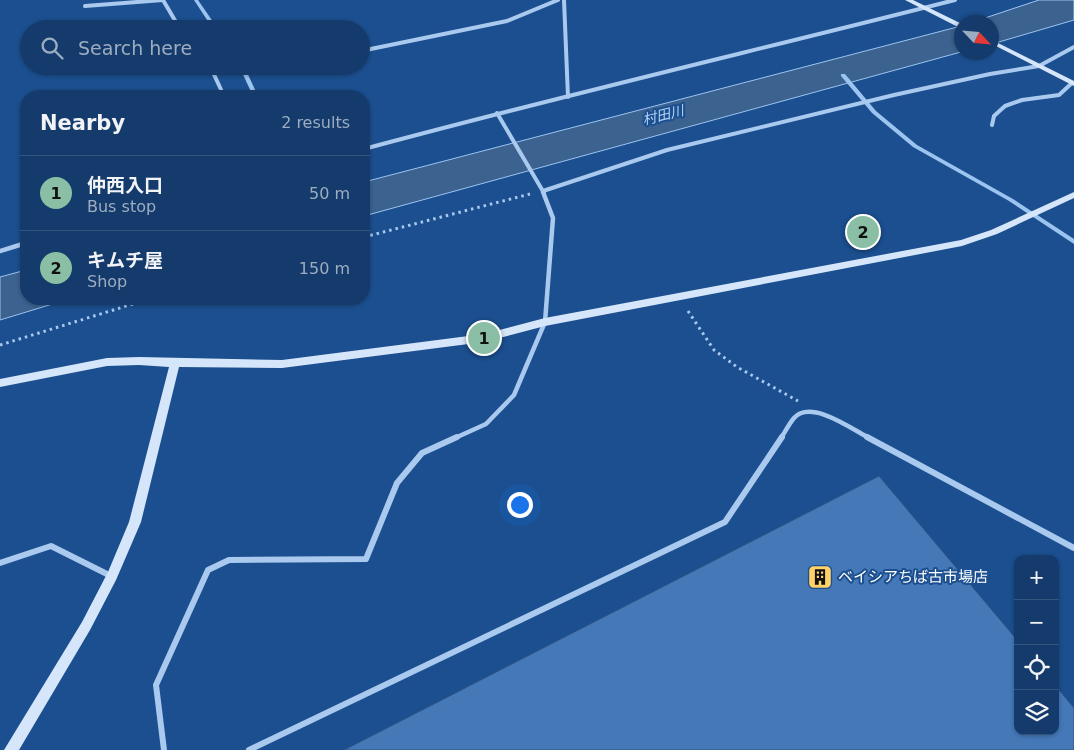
<!DOCTYPE html>
<html lang="en">
<head>
<meta charset="utf-8">
<style>
	:root { --surface:#143b6b; --page:#214673; --text:#f1f3f6; --muted:#9dadc1; --line:#33557e; --accent:#8abfa5 }
	body { margin:0; font-family:"DejaVu Sans","Noto Sans JP",sans-serif; background:var(--page); color:var(--text) }
	.controls { position:absolute; right:15px; bottom:15px; display:grid; overflow:hidden; border-radius:10px; box-shadow:0 1px 4px #0004 }
	.controls button { width:45px; height:45px; display:grid; place-items:center; padding:0; border:0; border-bottom:1px solid var(--line); background:var(--surface); color:var(--text); font:25px sans-serif }
	.compass { position:absolute; left:954px; top:15px; width:45px; height:45px; border-radius:50%; background:var(--surface); box-shadow:0 1px 4px #0004; rotate:116deg }
	.you { position:absolute; left:519px; top:504px; width:18px; height:18px; margin:-12px; border:4px solid #fff; border-radius:50%; background:#1a73e8; box-shadow:0 0 0 8px #1a73e833 }
	.badge { display:grid; place-items:center; width:32px; height:32px; border-radius:50%; background:var(--accent); color:#111; font-size:16px; font-weight:700 }
	.pin { position:absolute; translate:-50% -50%; border:2px solid #fff; box-shadow:0 1px 5px #0006 }
	.list { margin:0; padding:0; list-style:none }
	h2 { display:flex; justify-content:space-between; align-items:center; height:65px; margin:0; padding:0 20px; font-size:21px }
	h2 small { font-size:16px; font-weight:400; color:var(--muted) }
	.list li { display:grid; grid-template-columns:32px 1fr auto; gap:15px; align-items:center; box-sizing:border-box; height:75px; padding:0 20px; border-top:1px solid var(--line) }
	.list b { display:block; font-size:19px; white-space:nowrap }
	.list p { margin:0; font-size:16px; white-space:nowrap; color:var(--muted) }
	.list em { font-size:16px; font-style:normal; color:var(--muted) }
	.icon { flex:none; width:28px; height:28px; fill:none; stroke:currentColor; stroke-width:2; stroke-linecap:round; stroke-linejoin:round }
	.map { position:relative; flex:none; width:1074px; height:750px; overflow:hidden }
	.search { position:absolute; background:var(--surface); box-shadow:0 1px 4px #0004; left:20px; top:20px; width:350px; height:55px; display:flex; align-items:center; gap:12px; box-sizing:border-box; padding:0 18px; border-radius:28px; color:var(--muted); font-size:19px }
	.panel { position:absolute; background:var(--surface); box-shadow:0 1px 4px #0004; left:20px; top:90px; width:350px; height:215px; border-radius:20px }
	.map>svg:first-child { display:block }
	.water { fill:#3c6290; stroke:#9cc4f0 }
	.lines { fill:none; stroke-linecap:round; stroke-linejoin:round }
	.stream { fill:#9cc4f0; fill-rule:evenodd }
	.building { fill:#4478b7; stroke:#305480 }
	.path { stroke:#a9c9ee; stroke-width:3; stroke-dasharray:2.5 4; stroke-linecap:butt }
	.street-far2 { stroke:#a9c9ee; stroke-width:4 }
	.street-far1 { stroke:#a9c9ee; stroke-width:4.5 }
	.street { stroke:#a9c9ee; stroke-width:6 }
	.secondary { fill:#d6e6fa; fill-rule:evenodd }
	.labels { text-anchor:middle; stroke-width:4; stroke-linejoin:round; paint-order:stroke }
	.far-water-label { font-size:14px; font-style:italic; fill:#b5d3f5; stroke:#1b4f8f }
	.poi-label { font-size:15px; fill:#fff; stroke:#1b4f8f; text-anchor:start }
</style>
</head>
<body>
<div class="map">
<svg width="1074" height="750" viewBox="0 0 1074 750">
	<rect width="100%" height="100%" fill="#1b4f8f"/>
	<g class="water">
		<path d="M 1039,0 L 1074,0 L 1074,20 L 992,44 L 992,22 L 973,22 Z"/>
		<path d="M 961,26 L 961,52 L 364,216 L 364,182 Z"/>
		<path d="M 26,270 L 26,299 L 69,299 L 0,320 L 0,277 Z"/>
	</g>
	<g class="lines">
		<g class="stream">
			<path d="M 194,0 L 198,0 L 218,29 L 213,29 Z"/>
			<path d="M 239,66 L 244,66 L 258,96 L 253,96 Z"/>
			<path d="M 841,74 L 845,74 L 876,111 L 917,145 L 1013,199 L 1074,239 L 1074,244 L 1009,201 L 913,147 L 872,113 L 841,76 Z"/>
		</g>
	</g>
	<path class="building" d="M 879,476 L 1018,641 L 1018,731 L 1055,731 L 1055,685 L 1074,708 L 1074,750 L 344,750 Z"/>
	<g class="lines">
		<g class="path">
			<path d="M 364,237 L 530,194"/>
			<path d="M 688,311 L 714,350 L 737,367 L 798,401"/>
			<path d="M 0,345 L 149,299"/>
		</g>
		<g class="street-far2">
			<path d="M 163,0 L 180,29"/>
			<path d="M 564,0 L 568,97"/>
			<path d="M 85,6 L 163,0"/>
			<path d="M 361,51 L 507,21 L 558,0"/>
			<path d="M 210,66 L 224,96"/>
			<path d="M 497,113 L 544,193"/>
			<path d="M 992,125 L 994,116 L 1005,106 L 1022,100 L 1059,95 L 1072,83"/>
			<path d="M 364,149 C 560,96 758,50 955,0"/>
			<path d="M 543,191 L 667,150 L 894,95 L 990,74 L 1039,66 L 1074,47"/>
		</g>
		<g class="street-far1">
			<path d="M 0,251 L 26,243"/>
			<path d="M 455,438 L 486,424 L 514,395 L 545,322 L 553,218 L 543,192"/>
			<path d="M 781,438 C 785,432 789,424 794,418 C 811,399 852,429 869,438"/>
		</g>
		<g class="street">
			<path d="M 867,437 L 1074,548"/>
			<path d="M 0,563 L 51,546 L 111,576"/>
			<path d="M 164,750 L 156,685 L 208,570 L 229,560 L 366,559 L 397,483 L 422,453 L 457,437"/>
			<path d="M 249,750 L 725,522 L 782,437"/>
		</g>
		<g class="secondary">
			<path d="M 905,0 L 913,0 L 962,24 L 962,29 Z"/>
			<path d="M 992,40 L 1074,81 L 1074,86 L 992,44 Z"/>
			<path d="M 1074,192 L 1074,198 L 997,234 L 962,246 L 545,326 L 484,342 L 282,368 L 179,367 L 141,522 L 116,580 L 90,630 L 19,750 L 4,750 L 82,622 L 108,572 L 129,522 L 169,367 L 139,365 L 107,366 L 0,387 L 0,379 L 107,358 L 139,357 L 282,360 L 484,334 L 545,318 L 961,240 L 991,230 Z"/>
		</g>
	</g>
	<defs>
		<symbol id="building-square" viewBox="-11 -11 22 22"><rect x="-9" y="-9" width="18" height="18" rx="4" fill="#ffd166" stroke="#1b4f8f"/><path d="M-4-6H4V6H1V3H-1V6H-4ZM-2.5-4.3h1.7v1.8h-1.7ZM.8-4.3h1.7v1.8H.8ZM-2.5-1h1.7V.8h-1.7ZM.8-1h1.7V.8H.8Z" fill="#111"/></symbol>
	</defs>
	<g fill-rule="evenodd">
		<use href="#building-square" x="806" y="563" width="28" height="28"/>
	</g>
	<g class="labels">
		<g class="far-water-label">
			<text transform="translate(663 115) rotate(-14)" y="5">村田川</text>
		</g>
		<g class="poi-label">
			<text x="838" y="582">ベイシアちば古市場店</text>
		</g>
	</g>
</svg>
<div class="controls">
<button>+</button>
<button>−</button>
<button><svg class="icon" aria-label="locate" viewBox="0 0 24 24"><circle cx="12" cy="12" r="6"/><path d="M12 2v4M12 18v4M2 12h4M18 12h4"/></svg></button>
<button><svg class="icon" aria-label="layers" viewBox="0 0 24 24"><path d="M12 4l9 5-9 5-9-5zM3 14l9 5 9-5"/></svg></button>
</div>
<svg class="compass" viewBox="-18 -18 36 36"><path d="M0-13l5 13h-10z" fill="#e53935"/><path d="M0 13l5-13h-10z" fill="#9dadc1"/></svg>
<div class="you"></div>
<div class="pin badge" style="left:484px;top:338px">1</div>
<div class="pin badge" style="left:863px;top:232px">2</div>
<div class="search"><svg class="icon" aria-label="search" viewBox="0 0 24 24"><circle cx="10" cy="10" r="6"/><path d="M15 15l6 6"/></svg>Search here</div>
<section class="panel">
<h2>Nearby<small>2 results</small></h2>
<ul class="list">
<li><span class="badge">1</span><div><b>仲西入口</b><p>Bus stop</p></div><em>50 m</em></li>
<li><span class="badge">2</span><div><b>キムチ屋</b><p>Shop</p></div><em>150 m</em></li>
</ul>
</section>
</div>
</body>
</html>
